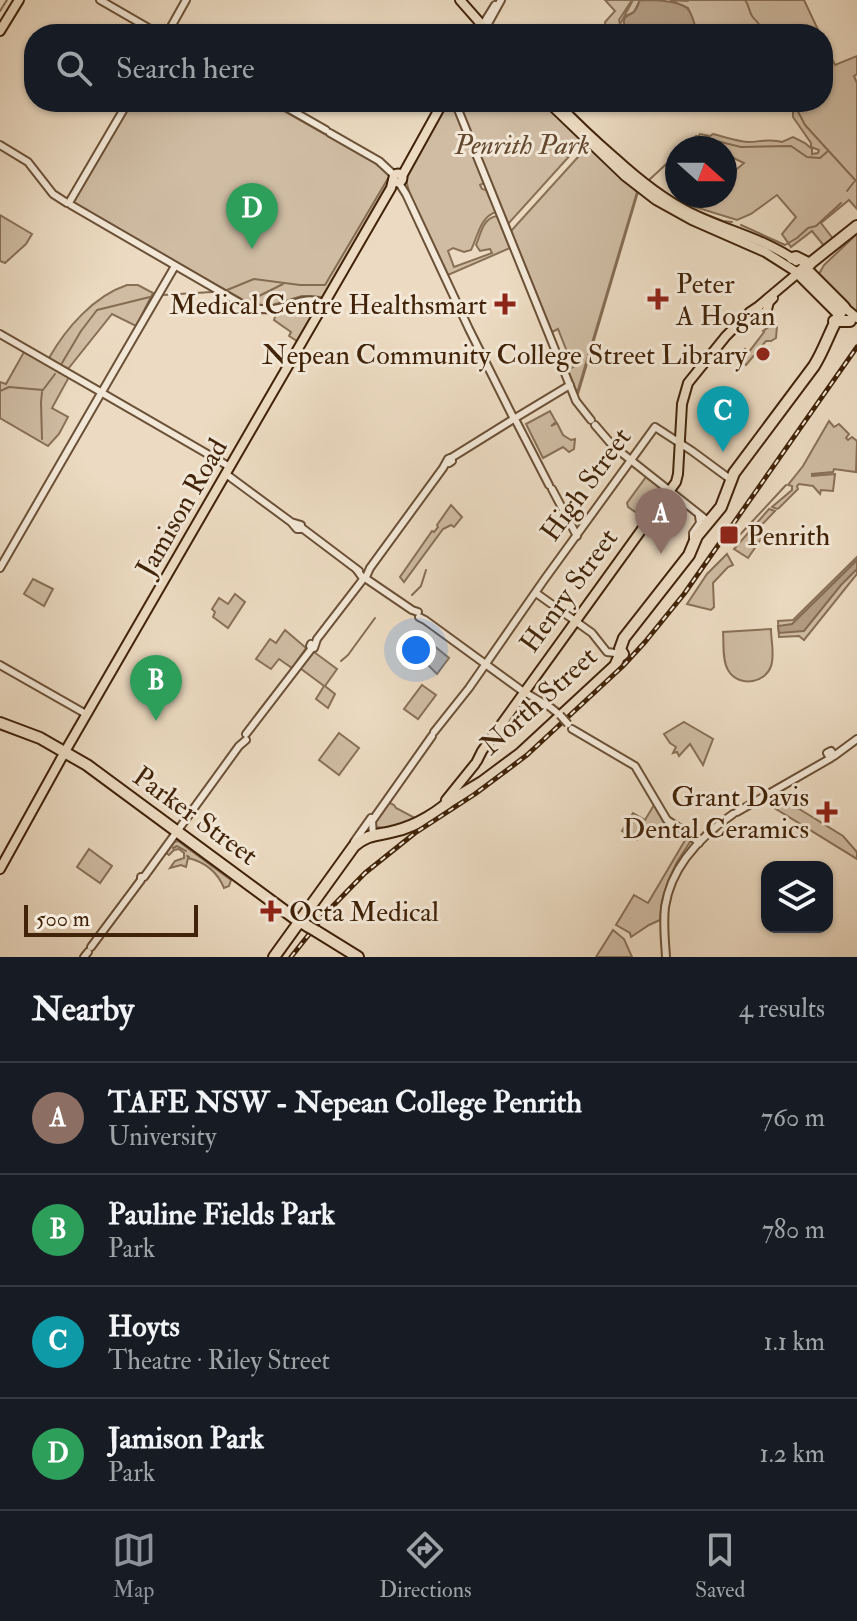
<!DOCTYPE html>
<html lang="en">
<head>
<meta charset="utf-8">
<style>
	:root { --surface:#171b24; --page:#20242c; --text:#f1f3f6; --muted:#9ea1a6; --line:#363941; --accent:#8c9099 }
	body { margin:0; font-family:"IM FELL Double Pica",serif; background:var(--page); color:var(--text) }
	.controls { position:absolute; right:24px; bottom:24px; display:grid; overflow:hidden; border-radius:16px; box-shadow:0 2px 6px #0004 }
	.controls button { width:72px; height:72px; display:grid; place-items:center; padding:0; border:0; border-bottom:2px solid var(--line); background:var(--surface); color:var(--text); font:40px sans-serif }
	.compass { position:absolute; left:665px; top:136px; width:72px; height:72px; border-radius:50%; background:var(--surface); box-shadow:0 2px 6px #0004; rotate:111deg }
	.scale { position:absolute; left:24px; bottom:20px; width:174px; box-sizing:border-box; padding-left:8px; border:4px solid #402309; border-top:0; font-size:22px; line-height:28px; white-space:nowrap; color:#402309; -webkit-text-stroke:6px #f3e8d7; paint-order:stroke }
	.you { position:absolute; left:416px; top:650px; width:28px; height:28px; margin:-20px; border:6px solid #fff; border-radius:50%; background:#1a73e8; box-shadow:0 0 0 12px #1a73e833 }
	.badge { display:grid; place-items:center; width:52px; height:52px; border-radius:50%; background:var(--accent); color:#fff; font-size:26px; font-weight:700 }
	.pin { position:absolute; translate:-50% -66px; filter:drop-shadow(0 2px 4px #0008) }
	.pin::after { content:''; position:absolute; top:42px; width:28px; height:24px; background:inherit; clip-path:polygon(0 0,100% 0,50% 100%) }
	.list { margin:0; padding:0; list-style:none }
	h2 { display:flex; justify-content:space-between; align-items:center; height:104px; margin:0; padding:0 32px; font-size:34px }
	h2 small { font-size:26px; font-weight:400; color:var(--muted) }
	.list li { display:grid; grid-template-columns:52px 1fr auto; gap:24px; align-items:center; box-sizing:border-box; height:112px; padding:0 32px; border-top:2px solid var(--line) }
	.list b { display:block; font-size:30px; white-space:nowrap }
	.list p { margin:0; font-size:26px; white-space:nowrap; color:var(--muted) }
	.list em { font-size:26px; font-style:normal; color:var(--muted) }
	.icon { flex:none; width:44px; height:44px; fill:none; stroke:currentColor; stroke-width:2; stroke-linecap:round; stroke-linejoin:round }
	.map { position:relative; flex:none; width:857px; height:957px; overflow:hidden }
	.search { position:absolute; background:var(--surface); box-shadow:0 2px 6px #0004; left:24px; right:24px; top:24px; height:88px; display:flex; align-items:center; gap:20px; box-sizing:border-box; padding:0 28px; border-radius:32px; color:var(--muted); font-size:30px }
	.sheet { height:552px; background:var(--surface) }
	nav { display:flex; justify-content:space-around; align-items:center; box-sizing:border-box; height:112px; border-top:2px solid var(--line); background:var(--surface); font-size:22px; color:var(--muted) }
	nav a { display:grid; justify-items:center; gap:4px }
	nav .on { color:var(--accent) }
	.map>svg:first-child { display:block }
	.green { fill:#cfbca3; stroke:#887056; stroke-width:2 }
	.water { fill:#b29c83; stroke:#846c52; stroke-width:2 }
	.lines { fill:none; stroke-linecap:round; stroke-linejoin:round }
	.stream { stroke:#846c52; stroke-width:2 }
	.minor-casing { stroke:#6b5137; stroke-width:10 }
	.major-casing { stroke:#402309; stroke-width:12 }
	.highway-casing { stroke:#402309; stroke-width:14 }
	.minor { stroke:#f3e8d7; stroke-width:6 }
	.major { stroke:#ecdbc2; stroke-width:8 }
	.highway { stroke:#ecdbc2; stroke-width:10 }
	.rail-casing { stroke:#402309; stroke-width:5 }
	.rail { stroke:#f3e8d7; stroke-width:2; stroke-dasharray:6; stroke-linecap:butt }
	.minor-bridge-casing { stroke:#6b5137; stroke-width:10; stroke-linecap:butt }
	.highway-bridge-casing { stroke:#402309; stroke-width:14; stroke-linecap:butt }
	.minor-bridge { stroke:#f3e8d7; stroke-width:6 }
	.highway-bridge { stroke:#ecdbc2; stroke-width:10 }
	.poi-dot { fill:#8f2418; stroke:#f3e8d7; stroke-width:3 }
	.labels { text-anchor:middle; stroke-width:6; stroke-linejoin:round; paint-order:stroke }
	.park-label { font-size:28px; font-style:italic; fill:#644930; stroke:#f3e8d7 }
	.poi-label { font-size:28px; fill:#402309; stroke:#f3e8d7; text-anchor:start }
	.street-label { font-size:28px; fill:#402309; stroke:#f3e8d7 }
</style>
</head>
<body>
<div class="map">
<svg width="857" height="957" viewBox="0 0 857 957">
	<rect width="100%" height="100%" fill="#ecdbc2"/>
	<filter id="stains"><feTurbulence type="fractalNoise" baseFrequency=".0025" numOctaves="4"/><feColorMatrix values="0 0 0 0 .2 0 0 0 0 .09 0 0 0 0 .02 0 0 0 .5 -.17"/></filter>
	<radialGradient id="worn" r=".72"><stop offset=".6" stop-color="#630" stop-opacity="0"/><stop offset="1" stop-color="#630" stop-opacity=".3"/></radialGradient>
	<g class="green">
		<path d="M 605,0 L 632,0 L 619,20 L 620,24 L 633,0 L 640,0 L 634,12 L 626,16 L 625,24 L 629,34 L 602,34 L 606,29 L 605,22 L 615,11 Z"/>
		<path d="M 670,0 L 687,1 L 689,0 L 804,0 L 820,34 L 697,34 L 688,8 Z"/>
		<path d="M 823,40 L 835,65 L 857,56 L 857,74 L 854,76 L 857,83 L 857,209 L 849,200 L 821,223 L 834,240 L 825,247 L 812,231 L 791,247 L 782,234 L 796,217 L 777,195 L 751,214 L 737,220 L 692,206 L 704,196 L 725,196 L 725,179 L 744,163 L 725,154 L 725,148 L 711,148 L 695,141 L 700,134 L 710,136 L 713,134 C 725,137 736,141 748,142 C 759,142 771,138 782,142 L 793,137 L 805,143 L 812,149 L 812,154 L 818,153 L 819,150 L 811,147 L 811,143 L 793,117 L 793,109 L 789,102 L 823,102 Z"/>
		<path d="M 131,102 L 268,102 L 375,163 L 388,173 L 390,180 L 323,297 L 302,296 L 269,306 L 249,303 L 137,240 L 73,202 Z"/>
		<path d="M 446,102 L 451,102 L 484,183 L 480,185 L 482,189 L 486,190 L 496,212 C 480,217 478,236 471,250 L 464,252 L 453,248 L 448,251 L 454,267 L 492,253 L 490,249 L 480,251 L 476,245 C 481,233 483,218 497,216 L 510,248 L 448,275 L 410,196 L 405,175 Z"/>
		<path d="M 459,102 L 545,102 L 583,141 L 508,224 Z"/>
		<path d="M 588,146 L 637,192 L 577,393 L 568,370 L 573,367 L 558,329 L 552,332 L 511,231 Z"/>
		<path d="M 0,215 L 32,234 L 26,244 L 5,263 L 0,261 Z"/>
		<path d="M 857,234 L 857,313 L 841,300 L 819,274 L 824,265 Z"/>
		<path d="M 127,285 L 138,285 L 153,293 L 136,326 L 112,314 L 68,369 L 49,358 C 66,328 94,296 127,285 Z"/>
		<path d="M 302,302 L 319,303 L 297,341 L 289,336 L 291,332 L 274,320 L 277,311 Z"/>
		<path d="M 773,324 L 777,326 L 776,338 L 771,341 L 766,341 L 746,365 L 735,356 L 738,352 L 742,352 L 745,349 L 748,353 L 764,332 L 763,331 Z"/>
		<path d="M 24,352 L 69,377 L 52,408 L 68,417 L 59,434 L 48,446 L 0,418 L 0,382 L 6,384 Z"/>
		<path d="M 550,411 L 556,422 L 551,426 L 557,423 L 563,435 L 571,440 L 575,439 L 574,449 L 569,452 L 563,447 L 543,458 L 526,424 Z"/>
		<path d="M 829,421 L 834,427 L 839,424 L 849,434 L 846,438 L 848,440 L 852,437 L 857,441 L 856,472 L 834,469 L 833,472 L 812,474 L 812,476 L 835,474 L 833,491 L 821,490 L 820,494 L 813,486 L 799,484 L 797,486 L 798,489 L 779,508 L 777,509 L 772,507 L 792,490 L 792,486 L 788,485 L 803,466 Z"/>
		<path d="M 646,477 L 664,491 L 644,518 L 628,507 L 627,503 Z"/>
		<path d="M 451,505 L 462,517 L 454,527 L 451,525 L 443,529 L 404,582 L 400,577 L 432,531 L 434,532 L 438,527 L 437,525 Z"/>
		<path d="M 769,509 L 775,511 L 755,532 L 761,539 L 748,558 L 734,549 Z"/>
		<path d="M 727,554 L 733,565 L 728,567 L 713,583 L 714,607 L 711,610 L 687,604 L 707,574 Z"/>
		<path d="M 857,557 L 857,574 L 804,640 L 799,636 L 779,637 L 778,621 L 793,620 Z"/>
		<path d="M 33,579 L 53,589 L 44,606 L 24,594 Z"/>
		<path d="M 235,594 L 245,602 L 228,628 L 213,617 L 215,612 L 212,609 L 219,598 L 228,604 Z"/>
		<path d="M 771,629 C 771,640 774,651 772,662 C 769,683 739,689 728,670 C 722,660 724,644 723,632 Z"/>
		<path d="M 285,630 L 306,648 L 292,668 L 279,659 L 271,669 L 256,659 L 270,639 L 276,643 Z"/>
		<path d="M 422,636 L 449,658 L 437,674 L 409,646 Z"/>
		<path d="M 314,652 L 337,669 L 325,686 L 335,694 L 328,708 L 316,699 L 324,686 L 300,668 Z"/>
		<path d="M 422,685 L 436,695 L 418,719 L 404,709 Z"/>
		<path d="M 684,722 L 713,739 L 703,765 L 690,744 L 679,756 L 677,752 L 673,753 L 676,747 L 670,743 L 664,734 Z"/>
		<path d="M 339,733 L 359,748 L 339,775 L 319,760 Z"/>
		<path d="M 775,794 L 843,836 L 857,852 L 857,859 L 763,801 Z"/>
		<path d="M 388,802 L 394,805 L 396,808 L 417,819 L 394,828 L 373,827 L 372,823 Z"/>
		<path d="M 654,805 L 666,826 L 663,831 L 651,824 L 648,830 L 644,829 L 637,840 L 622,831 L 633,813 L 645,820 Z"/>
		<path d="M 687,837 L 690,839 L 690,842 L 677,862 L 668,881 L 662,901 L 660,920 L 649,925 L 631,937 L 630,933 L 616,925 L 634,895 L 648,903 Z"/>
		<path d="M 178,841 L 231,880 L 229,886 L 224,888 C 217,871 205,862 188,858 L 186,867 L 181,865 L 170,868 L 175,861 L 184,858 L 184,853 L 179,849 L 174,850 L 169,855 L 166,853 L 174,842 Z"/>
		<path d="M 89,849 L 112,866 L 100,883 L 77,867 Z"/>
		<path d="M 613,930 L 624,939 L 632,957 L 596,957 Z"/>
	</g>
	<g class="water">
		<path d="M 640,0 C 654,0 676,0 687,8 C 693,14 695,26 697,34 C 686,34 620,40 624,20 C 625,15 631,15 634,12 C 638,8 638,4 640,0 Z"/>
		<path d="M 857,560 L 857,569 L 841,585 L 804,631 L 779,633 L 778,626 L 792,624 Z"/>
	</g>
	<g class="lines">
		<g class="stream">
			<path d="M 745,0 C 749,5 749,11 752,16 C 757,23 760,22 764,34"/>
			<path d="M 0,11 L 7,0"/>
			<path d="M 793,102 L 805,125 L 857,182"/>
			<path d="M 683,148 L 696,136 L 741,147 L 791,146 L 807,157 L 820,158 L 828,151"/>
			<path d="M 648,181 L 677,154"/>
			<path d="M 847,191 L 854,182"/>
			<path d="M 695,210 L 723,221 L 732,222"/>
			<path d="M 741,225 L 785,245 L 797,238 L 808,228 L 816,226 L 841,203"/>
			<path d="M 227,290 L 254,279 L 300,285 L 325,285 L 390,175"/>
			<path d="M 163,295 L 212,292"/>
			<path d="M 254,302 L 257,297 L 283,284"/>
			<path d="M 62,363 L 81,331 L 97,310 L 150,297"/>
			<path d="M 0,391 L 9,387 L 43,390 L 55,374"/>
			<path d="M 578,394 L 638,192"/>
			<path d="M 42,439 L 41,402 L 42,392"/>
			<path d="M 736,539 L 786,485"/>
			<path d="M 412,595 L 421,586 L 426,570"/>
			<path d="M 341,661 L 348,655 L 375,618"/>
			<path d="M 173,848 L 177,846 L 186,851"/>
			<path d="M 187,856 L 189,857"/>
		</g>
		<defs>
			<g id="minor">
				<path d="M 100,0 L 159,34"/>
				<path d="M 482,26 L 495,5"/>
				<path d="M 485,29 L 501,0"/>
				<path d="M 167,34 L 186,0"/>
				<path d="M 277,102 L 326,130"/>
				<path d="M 455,102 L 558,357 L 561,358 L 560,361"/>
				<path d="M 330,133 L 379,161 L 394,175"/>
				<path d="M 0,145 L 28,162 L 53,194 L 67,203"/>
				<path d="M 399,183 L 406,194 L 469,329 L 513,417"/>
				<path d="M 70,201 L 128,102"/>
				<path d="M 71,205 L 245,306 C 256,309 267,311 279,308 C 296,304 306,296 324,303"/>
				<path d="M 0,334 L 99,391"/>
				<path d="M 560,361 L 576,401 L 591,420"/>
				<path d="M 103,390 L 175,266"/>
				<path d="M 104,394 L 230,467"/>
				<path d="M 517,417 L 570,385"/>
				<path d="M 516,421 L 549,485"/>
				<path d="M 595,425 L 613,446 L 709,522"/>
				<path d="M 451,458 L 512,420"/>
				<path d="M 226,474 L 291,522 L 297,529 L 301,529 L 301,525 L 291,522"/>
				<path d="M 552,489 L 577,536"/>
				<path d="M 302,528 L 359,571"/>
				<path d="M 693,538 L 693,533 L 700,523 L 699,516"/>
				<path d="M 0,568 L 100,395"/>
				<path d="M 357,570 L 362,577 L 366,577 L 370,568 L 443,468 L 448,459 L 450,458 L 452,461 L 449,463"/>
				<path d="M 365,578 L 412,610 L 418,612"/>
				<path d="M 536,593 L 592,633 L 607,652 L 615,653"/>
				<path d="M 419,617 L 425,620 L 521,690 L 550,707 L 560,715"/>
				<path d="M 314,646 L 311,644 L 310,646 L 311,648 L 314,648 L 317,639 L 364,578"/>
				<path d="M 0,665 L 86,714"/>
				<path d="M 572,729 L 635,766 L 667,820 L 690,835 L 699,843"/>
				<path d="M 434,732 L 469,688 L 544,580 L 655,427 L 692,451 L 730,479"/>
				<path d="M 246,734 L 312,648"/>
				<path d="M 831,751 L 834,755 L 830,758 L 827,753 Z"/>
				<path d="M 834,756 L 857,739"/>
				<path d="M 737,812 L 831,758"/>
				<path d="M 373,835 L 372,821 L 432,736"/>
				<path d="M 354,842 L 371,818"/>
				<path d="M 91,947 L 141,880 L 141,877 L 144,877 L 239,746 L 246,740"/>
				<path d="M 84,957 L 88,952"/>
				<path d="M 666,957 C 665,940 663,924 665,907 C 671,867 701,836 733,814"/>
			</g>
			<g id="major">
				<path d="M 460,0 L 490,34"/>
				<path d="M 0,31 L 19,0"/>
				<path d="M 548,102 L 625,176 L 656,200 L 692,220 L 765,252 L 798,273 L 760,305"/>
				<path d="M 556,102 C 575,122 594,140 615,158 C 638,179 661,198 689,212 C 724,230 764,238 796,261"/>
				<circle cx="398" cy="178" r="4.5"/>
				<path d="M 402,176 L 443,102"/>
				<path d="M 844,307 L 857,318"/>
				<path d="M 750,316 L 755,313 L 766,313 L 769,302 L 773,298"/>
				<path d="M 477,761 L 482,751 L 676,482 L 678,474 L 682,404 L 688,383 L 726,336 L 750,312 L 759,306"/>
				<path d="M 446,800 L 475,764"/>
				<path d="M 0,869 L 67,748 L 391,188 L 393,180"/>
			</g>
			<g id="highway">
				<path d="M 792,258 L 796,257 L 810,264"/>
				<path d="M 839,314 L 798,273 L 857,226"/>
				<path d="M 834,321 L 850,321"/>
				<path d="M 0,723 L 40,738 L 87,765 L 293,917 L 309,927"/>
				<path d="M 452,800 L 482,782 L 521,753 L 615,666 L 619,657 L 623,654 L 620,649 L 624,638 L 689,555 L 697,536 L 721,507 L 734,473 L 814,366 C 826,347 831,326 844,307 L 809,272"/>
				<path d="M 316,931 L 358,957"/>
				<path d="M 274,957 L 354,846 C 369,833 378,836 395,831 C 416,826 440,812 455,796"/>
			</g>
		</defs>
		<use href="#minor" class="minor-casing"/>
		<use href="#major" class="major-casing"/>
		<use href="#highway" class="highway-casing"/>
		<use href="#minor" class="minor"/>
		<use href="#major" class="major"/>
		<use href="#highway" class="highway"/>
		<defs>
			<path id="rail" d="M 291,957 L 326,913 L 365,873 L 415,833 L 475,794 L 527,755 L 623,666 L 645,642 L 684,594 L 857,347"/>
		</defs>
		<use href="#rail" class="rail-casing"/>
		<use href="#rail" class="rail"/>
		<defs>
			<path id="minor-bridge" d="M 560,715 L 568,724"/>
			<path id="highway-bridge" d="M 309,927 L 316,931"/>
		</defs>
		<use href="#minor-bridge" class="minor-bridge-casing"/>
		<use href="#highway-bridge" class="highway-bridge-casing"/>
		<use href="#minor-bridge" class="minor-bridge"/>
		<use href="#highway-bridge" class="highway-bridge"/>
	</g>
	<g class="poi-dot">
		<path d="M654 287h8v8h8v8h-8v8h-8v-8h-8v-8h8z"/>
		<path d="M501 292h8v8h8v8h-8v8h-8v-8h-8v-8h8z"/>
		<circle cx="763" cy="354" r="8"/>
		<rect x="719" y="525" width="20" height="20" rx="4"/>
		<path d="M823 800h8v8h8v8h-8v8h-8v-8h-8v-8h8z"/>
		<path d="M267 899h8v8h8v8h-8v8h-8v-8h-8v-8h8z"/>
	</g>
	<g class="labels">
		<g class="park-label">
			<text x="522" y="154">Penrith Park</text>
		</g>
		<g class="poi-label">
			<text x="676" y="293">Peter<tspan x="676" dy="32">A Hogan</tspan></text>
			<text x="487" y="314" text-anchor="end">Medical Centre Healthsmart</text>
			<text x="747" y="364" text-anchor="end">Nepean Community College Street Library</text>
			<text x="747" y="545">Penrith</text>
			<text x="809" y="806" text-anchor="end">Grant Davis<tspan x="809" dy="32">Dental Ceramics</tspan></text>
			<text x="289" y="921">Octa Medical</text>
		</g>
		<g class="street-label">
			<text transform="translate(585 484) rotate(-54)" y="10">High Street</text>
			<text transform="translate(181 507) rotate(-60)" y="10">Jamison Road</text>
			<text transform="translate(568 590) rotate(-54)" y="10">Henry Street</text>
			<text transform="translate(538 700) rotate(-42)" y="10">North Street</text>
			<text transform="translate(196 815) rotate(36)" y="10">Parker Street</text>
		</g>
	</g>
	<rect width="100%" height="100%" filter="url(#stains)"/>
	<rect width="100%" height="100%" fill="url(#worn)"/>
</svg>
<div class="controls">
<button><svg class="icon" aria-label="layers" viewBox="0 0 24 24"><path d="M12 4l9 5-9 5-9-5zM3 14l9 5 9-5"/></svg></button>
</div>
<svg class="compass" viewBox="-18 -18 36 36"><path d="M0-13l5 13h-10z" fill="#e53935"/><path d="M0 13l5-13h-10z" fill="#9ea1a6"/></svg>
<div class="scale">500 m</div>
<div class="you"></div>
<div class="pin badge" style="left:661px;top:554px;background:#8d6e63">A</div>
<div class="pin badge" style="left:156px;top:721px;background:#2e9e5b">B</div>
<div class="pin badge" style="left:723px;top:452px;background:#0f9aa8">C</div>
<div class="pin badge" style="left:252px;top:249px;background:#2e9e5b">D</div>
<div class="search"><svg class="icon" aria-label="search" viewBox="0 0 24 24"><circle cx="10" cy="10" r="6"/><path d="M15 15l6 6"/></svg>Search here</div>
</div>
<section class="sheet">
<h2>Nearby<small>4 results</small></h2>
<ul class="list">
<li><span class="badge" style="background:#8d6e63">A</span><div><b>TAFE NSW - Nepean College Penrith</b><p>University</p></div><em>760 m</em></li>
<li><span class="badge" style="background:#2e9e5b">B</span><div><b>Pauline Fields Park</b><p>Park</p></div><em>780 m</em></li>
<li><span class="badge" style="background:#0f9aa8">C</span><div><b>Hoyts</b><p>Theatre · Riley Street</p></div><em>1.1 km</em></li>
<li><span class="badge" style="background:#2e9e5b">D</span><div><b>Jamison Park</b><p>Park</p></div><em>1.2 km</em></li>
</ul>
</section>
<nav>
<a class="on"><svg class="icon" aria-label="map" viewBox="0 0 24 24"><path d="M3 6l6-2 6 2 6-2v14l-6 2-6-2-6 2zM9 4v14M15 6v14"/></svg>Map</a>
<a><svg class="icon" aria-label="directions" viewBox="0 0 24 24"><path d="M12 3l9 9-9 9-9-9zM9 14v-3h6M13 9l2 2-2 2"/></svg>Directions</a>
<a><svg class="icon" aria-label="saved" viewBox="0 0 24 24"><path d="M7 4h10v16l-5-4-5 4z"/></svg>Saved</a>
</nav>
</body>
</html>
